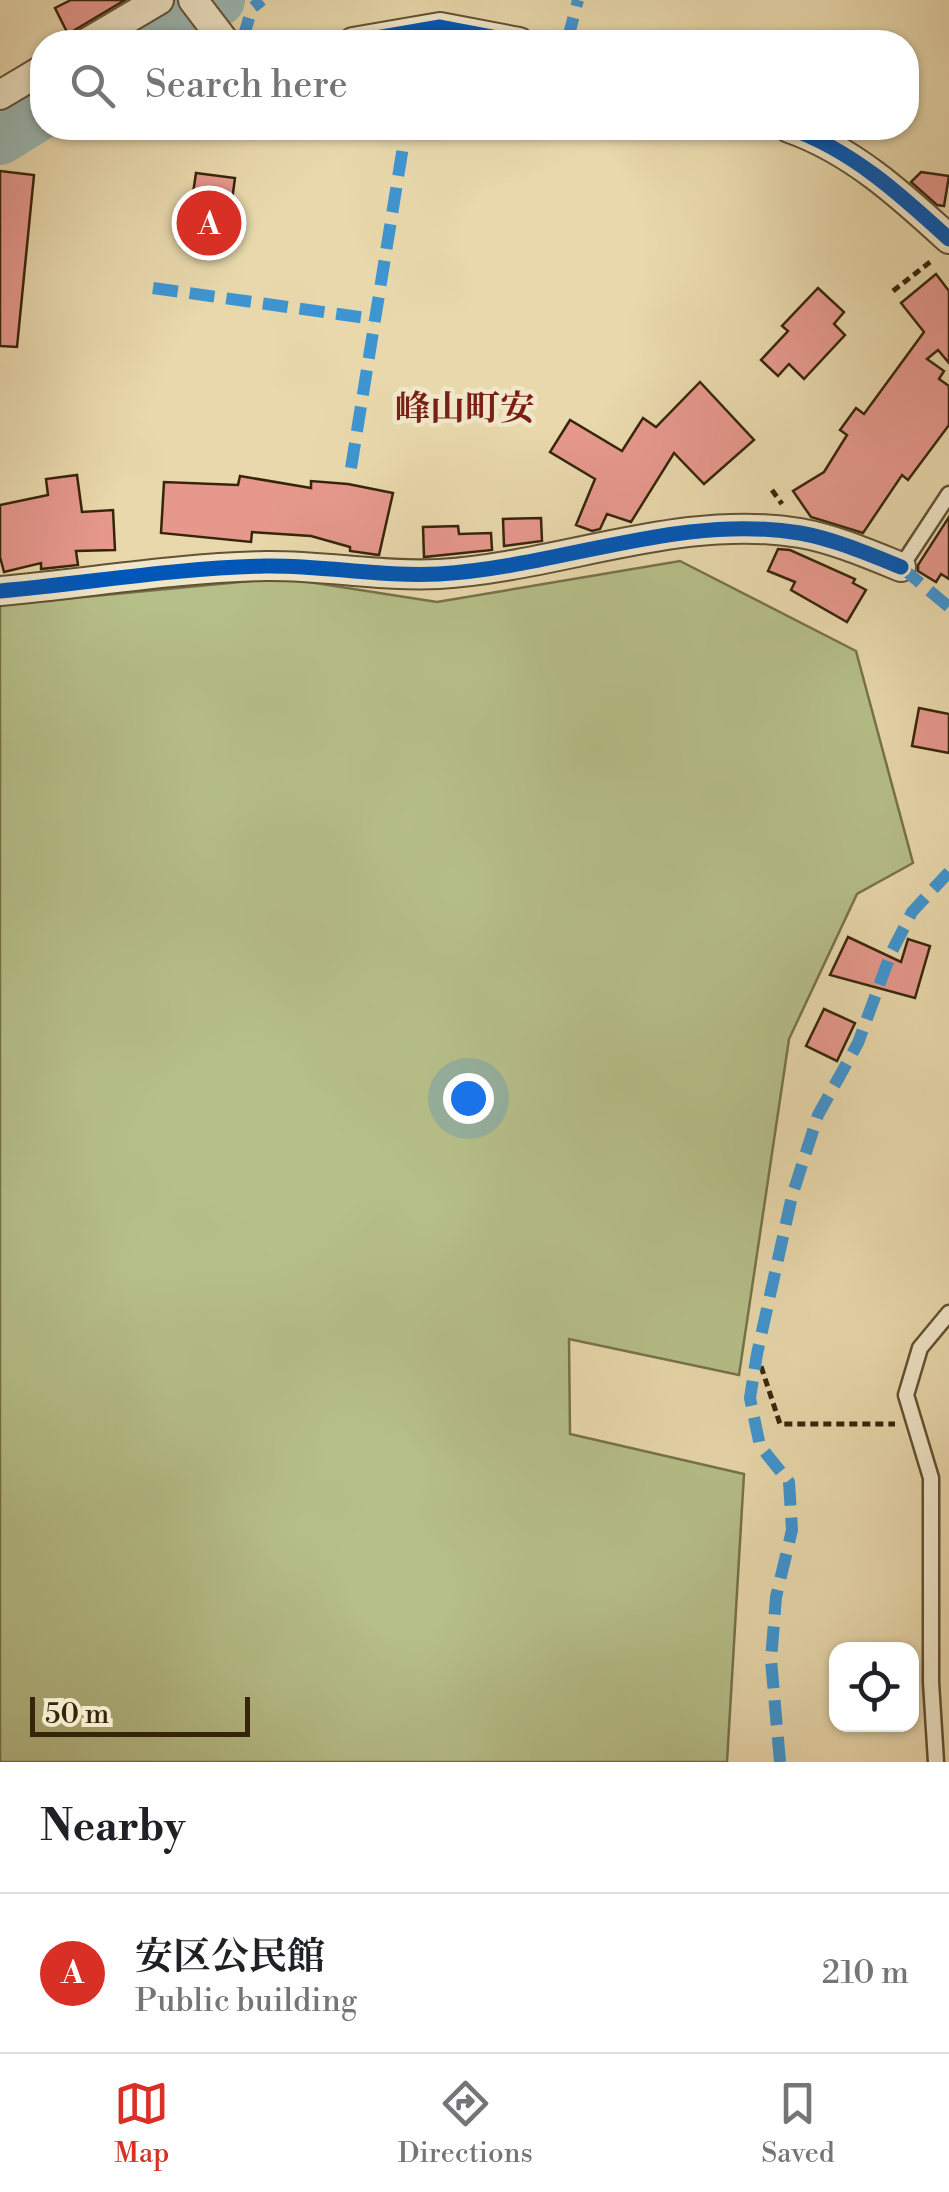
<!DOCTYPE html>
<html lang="en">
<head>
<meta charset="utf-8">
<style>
	:root { --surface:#fff; --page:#f2f2f2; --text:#202124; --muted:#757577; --line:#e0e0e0; --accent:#d93025 }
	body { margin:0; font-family:"Libre Bodoni","Noto Serif JP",serif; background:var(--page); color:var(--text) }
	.controls { position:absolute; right:30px; bottom:30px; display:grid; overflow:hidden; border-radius:20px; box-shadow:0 2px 8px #0004 }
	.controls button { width:90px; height:90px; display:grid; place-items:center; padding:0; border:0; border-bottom:2px solid var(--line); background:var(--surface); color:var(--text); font:50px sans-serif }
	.scale { position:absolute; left:30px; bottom:25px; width:220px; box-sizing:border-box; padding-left:10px; border:5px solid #37250a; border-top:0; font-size:28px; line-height:35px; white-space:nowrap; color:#37250a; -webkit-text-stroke:8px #f0e6c9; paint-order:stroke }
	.you { position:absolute; left:468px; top:1098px; width:35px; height:35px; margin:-25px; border:8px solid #fff; border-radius:50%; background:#1a73e8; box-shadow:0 0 0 15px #1a73e833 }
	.badge { display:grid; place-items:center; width:65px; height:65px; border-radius:50%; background:var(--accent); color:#fff; font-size:32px; font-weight:700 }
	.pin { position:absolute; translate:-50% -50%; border:5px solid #fff; box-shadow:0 2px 10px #0006 }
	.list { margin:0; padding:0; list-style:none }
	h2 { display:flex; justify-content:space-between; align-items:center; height:130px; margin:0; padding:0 40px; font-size:42px }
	h2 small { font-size:32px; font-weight:400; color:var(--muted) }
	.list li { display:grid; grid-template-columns:65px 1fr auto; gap:30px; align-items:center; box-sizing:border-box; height:160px; padding:0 40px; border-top:2px solid var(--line) }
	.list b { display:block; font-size:38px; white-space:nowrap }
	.list p { margin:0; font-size:32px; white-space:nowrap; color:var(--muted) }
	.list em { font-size:32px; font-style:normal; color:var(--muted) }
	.icon { flex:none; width:55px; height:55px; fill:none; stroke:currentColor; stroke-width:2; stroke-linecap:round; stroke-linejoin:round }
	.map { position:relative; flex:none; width:949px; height:1762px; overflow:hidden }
	.search { position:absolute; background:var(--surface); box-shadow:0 2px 8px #0004; left:30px; right:30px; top:30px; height:110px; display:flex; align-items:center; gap:25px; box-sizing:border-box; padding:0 35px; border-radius:40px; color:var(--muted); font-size:38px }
	.sheet { height:290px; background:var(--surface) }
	nav { display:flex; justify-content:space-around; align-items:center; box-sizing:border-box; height:140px; border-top:2px solid var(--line); background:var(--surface); font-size:28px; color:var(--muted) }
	nav a { display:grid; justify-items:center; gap:5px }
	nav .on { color:var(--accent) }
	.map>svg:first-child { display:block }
	.green { fill:#b6bf89; stroke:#76724a; stroke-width:2.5 }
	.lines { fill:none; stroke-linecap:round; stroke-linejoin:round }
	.river { stroke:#9ab8b3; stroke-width:52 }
	.building { fill:#e6988d; stroke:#37250a; stroke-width:2.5 }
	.service-casing { stroke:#635232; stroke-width:19 }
	.minor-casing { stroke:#635232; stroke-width:32 }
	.path { stroke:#37250a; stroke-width:5; stroke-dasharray:8 5; stroke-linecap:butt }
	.service { stroke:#f0e6c9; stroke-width:14 }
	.minor { stroke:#f0e6c9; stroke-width:28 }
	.quiet { stroke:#3e95d2; stroke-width:12; stroke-dasharray:25 12; stroke-linecap:butt }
	.cycleway-casing { stroke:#f0e6c9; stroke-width:21 }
	.cycleway { stroke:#0057b8; stroke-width:15 }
	.labels { text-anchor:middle; stroke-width:9; stroke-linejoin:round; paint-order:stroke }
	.quarter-label { font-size:35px; font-weight:bold; fill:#7a1f14; stroke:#f0e6c9 }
</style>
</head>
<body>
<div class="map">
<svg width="949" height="1762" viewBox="0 0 949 1762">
	<rect width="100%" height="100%" fill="#e8d8ac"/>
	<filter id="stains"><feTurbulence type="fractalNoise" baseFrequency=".002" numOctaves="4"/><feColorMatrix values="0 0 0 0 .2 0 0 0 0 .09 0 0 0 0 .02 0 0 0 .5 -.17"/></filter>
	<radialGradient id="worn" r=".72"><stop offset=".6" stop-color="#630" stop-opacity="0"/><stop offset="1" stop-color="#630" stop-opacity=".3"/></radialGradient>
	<path class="green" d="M 680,561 L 856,651 L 913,863 L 857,894 L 789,1039 L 739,1375 L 569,1339 L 570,1434 L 744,1474 L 727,1762 L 0,1762 L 0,605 L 283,578 L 437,602 Z"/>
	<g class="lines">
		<g class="river">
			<path d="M 158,42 L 219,0"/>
			<path d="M 0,139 L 42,113"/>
		</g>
	</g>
	<g class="building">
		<path d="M 71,0 L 125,0 L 68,34 L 55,8 Z"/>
		<path d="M 0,171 L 34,175 L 17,347 L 0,346 Z"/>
		<path d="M 921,172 L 949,176 L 944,206 L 937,205 L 911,182 Z"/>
		<path d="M 196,173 L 235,178 L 225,253 L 185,248 Z"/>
		<path d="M 936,274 L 949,291 L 949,363 L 938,350 L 927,359 L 944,371 L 939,379 L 949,386 L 949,425 L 908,480 L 902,475 L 863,533 L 811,517 L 793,491 L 824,472 L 847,435 L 840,430 L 856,408 L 864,414 L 924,332 L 901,303 Z"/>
		<path d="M 818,288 L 844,312 L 834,324 L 845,335 L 804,379 L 789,364 L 778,376 L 761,360 L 788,331 L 782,326 Z"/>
		<path d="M 700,382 L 754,440 L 704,484 L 674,453 L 631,522 L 607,514 L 600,529 L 592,531 L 576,525 L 595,479 L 550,452 L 570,420 L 622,451 L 643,418 L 656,427 Z"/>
		<path d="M 77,475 L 82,512 L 113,510 L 115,550 L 76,551 L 78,565 L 41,569 L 41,563 L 4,572 L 0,557 L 0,505 L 48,495 L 46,479 Z"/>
		<path d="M 240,476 L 311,488 L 311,481 L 348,484 L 393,493 L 379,555 L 350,551 L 350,547 L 311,536 L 252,532 L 251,542 L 161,533 L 164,482 L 238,485 Z"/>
		<path d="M 949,517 L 949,579 L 941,574 L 936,582 L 918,571 L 918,565 Z"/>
		<path d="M 541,518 L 542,541 L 504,546 L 503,519 Z"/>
		<path d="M 458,526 L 459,534 L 491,533 L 492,550 L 424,557 L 423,527 Z"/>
		<path d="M 778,549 L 790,550 L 855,579 L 853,583 L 866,590 L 847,622 L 791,590 L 795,582 L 768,571 Z"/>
		<path d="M 919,708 L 949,714 L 949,753 L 912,746 Z"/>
		<path d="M 848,937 L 901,962 L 908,939 L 930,946 L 915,998 L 830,975 Z"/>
		<path d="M 824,1009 L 855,1023 L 837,1061 L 806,1046 Z"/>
	</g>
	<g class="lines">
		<defs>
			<g id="service">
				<path d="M 901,567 L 949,494"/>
				<path d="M 936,1762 L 931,1682 L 931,1478 L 906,1395 L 920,1348 L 949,1313"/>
			</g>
			<g id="minor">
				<path d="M 193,0 L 225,42"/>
				<path d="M 88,42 L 159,0"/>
				<path d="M 353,42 L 440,27 L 519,42"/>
				<path d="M 0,95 L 42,70"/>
				<path d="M 789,128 C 852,150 901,195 949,239"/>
				<path d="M 0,591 C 89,583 175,568 265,566 C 323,565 382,577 439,574 C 559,567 680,513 800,533 C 834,539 869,554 901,567"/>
			</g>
		</defs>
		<use href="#service" class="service-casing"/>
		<use href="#minor" class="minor-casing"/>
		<g class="path">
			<path d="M 893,291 L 934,259"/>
			<path d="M 772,490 L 782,504"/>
			<path d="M 757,1354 L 780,1424 L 895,1424"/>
		</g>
		<use href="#service" class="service"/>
		<use href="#minor" class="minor"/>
		<g class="quiet">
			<path d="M 242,42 L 252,8 L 262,0"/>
			<path d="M 567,42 L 578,0"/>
			<path d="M 153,288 L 373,319"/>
			<path d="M 351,468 L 406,128"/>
			<path d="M 901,567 L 949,607"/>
			<path d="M 780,1762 L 771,1660 L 776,1597 L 792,1530 L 789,1482 L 760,1446 L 750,1398 L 757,1354 L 792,1196 L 818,1115 L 858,1043 L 891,953 L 912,912 L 949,872"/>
		</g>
		<defs>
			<g id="cycleway">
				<path d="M 353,42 L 440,27 L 519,42"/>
				<path d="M 789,128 C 852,150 901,195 949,239"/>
				<path d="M 0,591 C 89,583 175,568 265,566 C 323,565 382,577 439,574 C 559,567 680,513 800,533 C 834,539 869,554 901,567"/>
			</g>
		</defs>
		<use href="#cycleway" class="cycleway-casing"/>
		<use href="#cycleway" class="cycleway"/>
	</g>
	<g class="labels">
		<g class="quarter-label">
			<text x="465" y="420">峰山町安</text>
		</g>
	</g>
	<rect width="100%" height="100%" filter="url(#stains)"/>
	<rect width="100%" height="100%" fill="url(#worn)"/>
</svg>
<div class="controls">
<button><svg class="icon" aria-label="locate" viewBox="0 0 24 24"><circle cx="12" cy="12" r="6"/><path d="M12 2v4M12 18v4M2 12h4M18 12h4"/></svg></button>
</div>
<div class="scale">50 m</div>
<div class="you"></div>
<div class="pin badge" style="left:209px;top:223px">A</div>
<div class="search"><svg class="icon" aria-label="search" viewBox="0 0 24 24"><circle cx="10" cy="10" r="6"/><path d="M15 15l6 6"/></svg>Search here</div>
</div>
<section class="sheet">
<h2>Nearby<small></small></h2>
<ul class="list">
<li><span class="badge">A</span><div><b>安区公民館</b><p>Public building</p></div><em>210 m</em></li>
</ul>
</section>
<nav>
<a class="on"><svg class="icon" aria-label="map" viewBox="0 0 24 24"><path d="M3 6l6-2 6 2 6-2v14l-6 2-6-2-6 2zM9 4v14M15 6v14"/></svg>Map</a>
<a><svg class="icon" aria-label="directions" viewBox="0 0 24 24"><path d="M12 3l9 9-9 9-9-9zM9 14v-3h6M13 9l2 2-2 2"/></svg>Directions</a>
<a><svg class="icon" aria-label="saved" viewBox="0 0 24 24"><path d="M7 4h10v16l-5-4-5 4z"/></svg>Saved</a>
</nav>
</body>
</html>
